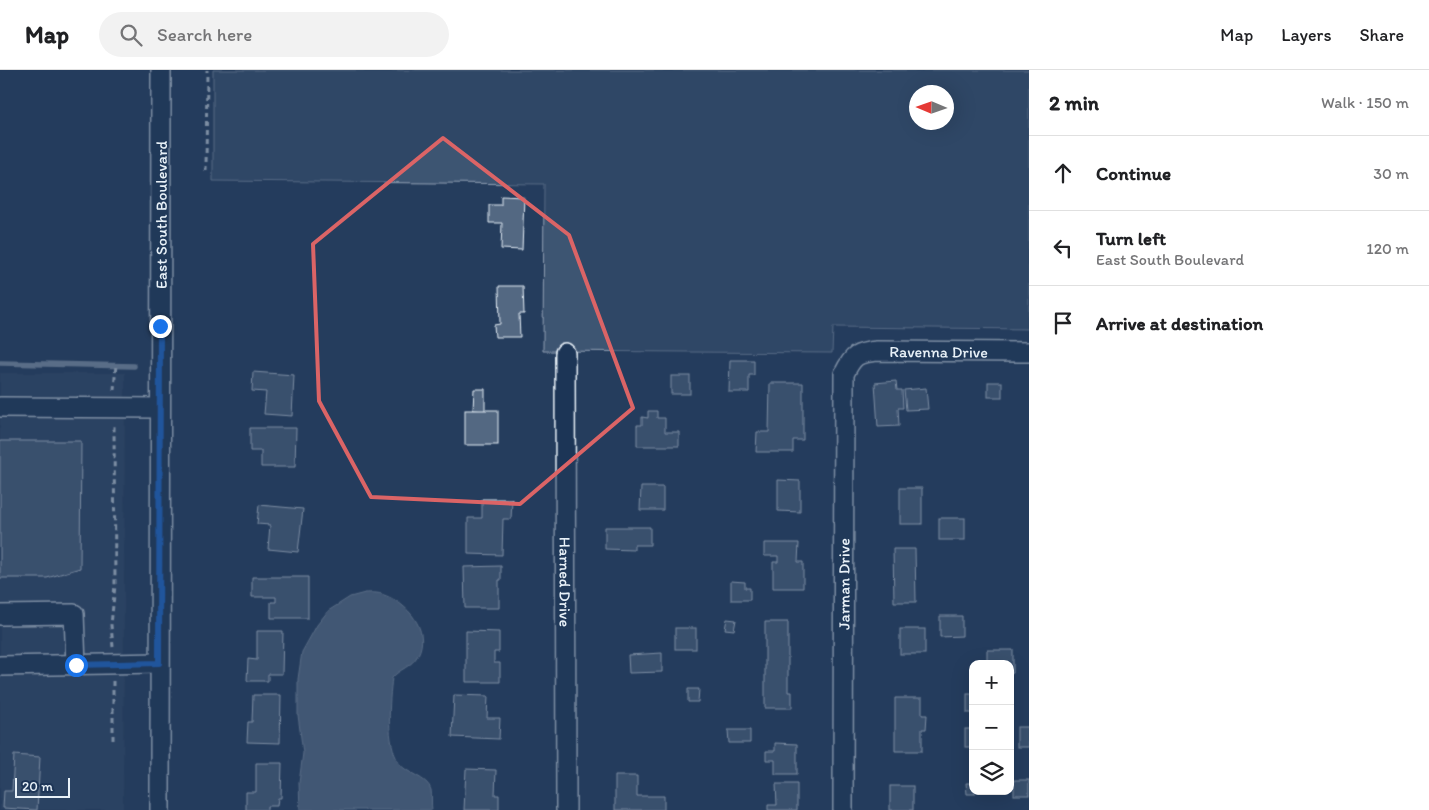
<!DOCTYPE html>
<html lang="en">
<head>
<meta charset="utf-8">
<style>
	:root { --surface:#fff; --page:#f2f2f2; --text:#202124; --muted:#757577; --line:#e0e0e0 }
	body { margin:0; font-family:Itim,sans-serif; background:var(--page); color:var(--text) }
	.controls { position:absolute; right:15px; bottom:15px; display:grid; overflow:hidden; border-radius:10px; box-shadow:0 5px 20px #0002 }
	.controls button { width:45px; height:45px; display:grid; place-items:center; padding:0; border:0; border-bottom:1px solid var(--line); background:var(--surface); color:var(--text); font:25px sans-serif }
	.compass { position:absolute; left:909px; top:15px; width:45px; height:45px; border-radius:50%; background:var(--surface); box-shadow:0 5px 20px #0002; rotate:272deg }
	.scale { position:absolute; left:15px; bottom:12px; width:55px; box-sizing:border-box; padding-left:5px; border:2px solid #e8f1f8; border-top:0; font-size:14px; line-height:18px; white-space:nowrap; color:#e8f1f8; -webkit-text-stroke:4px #1d3557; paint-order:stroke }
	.stop { position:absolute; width:15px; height:15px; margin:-11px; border:4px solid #1a73e8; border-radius:50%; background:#fff }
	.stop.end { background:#1a73e8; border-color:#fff; box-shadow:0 1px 5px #0008 }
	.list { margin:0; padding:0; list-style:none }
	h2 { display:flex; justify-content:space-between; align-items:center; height:65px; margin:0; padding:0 20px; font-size:21px }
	h2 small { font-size:16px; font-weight:400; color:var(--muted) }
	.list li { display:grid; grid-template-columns:32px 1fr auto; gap:15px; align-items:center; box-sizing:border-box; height:75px; padding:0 20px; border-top:1px solid var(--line) }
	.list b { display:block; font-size:19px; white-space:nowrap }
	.list p { margin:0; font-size:16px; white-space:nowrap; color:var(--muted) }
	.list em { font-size:16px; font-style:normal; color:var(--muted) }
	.icon { flex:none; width:28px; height:28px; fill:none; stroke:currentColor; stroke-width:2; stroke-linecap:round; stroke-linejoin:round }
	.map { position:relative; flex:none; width:1029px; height:740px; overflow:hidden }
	header { display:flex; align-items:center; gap:30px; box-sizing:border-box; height:70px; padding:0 25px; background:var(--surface); border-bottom:1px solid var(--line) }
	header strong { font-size:24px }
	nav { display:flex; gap:28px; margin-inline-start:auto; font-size:18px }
	.search { width:350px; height:45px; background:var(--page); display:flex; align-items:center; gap:12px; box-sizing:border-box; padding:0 18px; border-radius:28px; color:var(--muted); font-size:19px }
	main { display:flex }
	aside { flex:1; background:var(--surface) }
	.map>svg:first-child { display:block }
	.built { fill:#334a68 }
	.green { fill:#3e5472; stroke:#93a2b5; fill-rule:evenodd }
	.water { fill:#657890; stroke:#99a8ba }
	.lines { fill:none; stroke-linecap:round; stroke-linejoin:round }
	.stream { stroke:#99a8ba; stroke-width:5.5 }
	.building { fill:#536782; stroke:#e8f1f8 }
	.minor-casing { stroke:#e8f1f8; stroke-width:22 }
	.path { stroke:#e8f1f8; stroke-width:3; stroke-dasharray:5 4; stroke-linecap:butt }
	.minor { stroke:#1d3557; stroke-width:19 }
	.route { stroke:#1a73e8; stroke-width:6 }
	.marked { fill:none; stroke:#db6466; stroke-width:4; stroke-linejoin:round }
	.labels { text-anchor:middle; stroke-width:4; stroke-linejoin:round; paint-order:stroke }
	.street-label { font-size:16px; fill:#e8f1f8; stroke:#1d3557 }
</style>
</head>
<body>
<header>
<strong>Map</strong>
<div class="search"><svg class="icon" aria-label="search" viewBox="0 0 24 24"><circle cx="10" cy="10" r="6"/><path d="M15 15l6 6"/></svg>Search here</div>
<nav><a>Map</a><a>Layers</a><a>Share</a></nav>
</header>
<main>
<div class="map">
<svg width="1029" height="740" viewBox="0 0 1029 740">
	<rect width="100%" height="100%" fill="#253d5d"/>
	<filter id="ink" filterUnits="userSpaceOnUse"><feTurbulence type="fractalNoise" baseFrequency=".02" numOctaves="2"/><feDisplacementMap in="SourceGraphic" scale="10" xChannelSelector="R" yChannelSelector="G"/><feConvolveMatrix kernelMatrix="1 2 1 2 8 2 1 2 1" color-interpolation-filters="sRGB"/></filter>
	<g filter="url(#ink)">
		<path class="built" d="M 0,303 L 125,303 L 123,740 L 0,740 Z"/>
		<path class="green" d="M 213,0 L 1029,0 L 1029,259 L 833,257 L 832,283 L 543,281 L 544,114 L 213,111 ZM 916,22 L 946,22 L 946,52 L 916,52 Z"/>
		<path class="water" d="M 365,523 C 371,523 378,522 384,525 C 407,533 431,560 418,585 C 412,597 399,599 392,608 C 389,631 386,673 399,693 C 406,704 428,707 431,720 C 432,726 431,734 432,740 L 300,740 L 299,713 L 303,683 L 298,645 L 298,609 L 302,582 L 317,555 L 328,541 L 350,527 Z"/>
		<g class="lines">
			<path class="stream" d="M 0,293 L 134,296"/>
		</g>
		<g class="building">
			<path d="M 501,126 L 524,127 L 522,180 L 501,179 L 502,153 L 489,153 L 489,135 L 501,135 Z"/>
			<path d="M 499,216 L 523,216 L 524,244 L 519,244 L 520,267 L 495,267 L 494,255 L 500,254 Z"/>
			<path d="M 730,290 L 754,290 L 754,305 L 749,305 L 749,322 L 729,322 Z"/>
			<path d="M 253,302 L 294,305 L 292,346 L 264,344 L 266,322 L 252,321 Z"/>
			<rect x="671" y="306" width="19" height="18"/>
			<path d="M 896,311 L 897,320 L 902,320 L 903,338 L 898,338 L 899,356 L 878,357 L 875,313 Z"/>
			<rect x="988" y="312" width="14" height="15"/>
			<path d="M 770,313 L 803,313 L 803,370 L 793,370 L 793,382 L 756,382 L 757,362 L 769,362 Z"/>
			<path d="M 926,318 L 928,339 L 906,340 L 904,320 Z"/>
			<path d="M 474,319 L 485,319 L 485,341 L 473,340 Z"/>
			<rect x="465" y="340" width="33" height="35"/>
			<path d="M 648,341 L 657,341 L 657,348 L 665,348 L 665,362 L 679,362 L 679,376 L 637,376 L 637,355 L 642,355 L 642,347 L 648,348 Z"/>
			<path d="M 250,358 L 296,358 L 295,397 L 261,397 L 261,381 L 250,381 Z"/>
			<path d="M 0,371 L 81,371 L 80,498 L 47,508 L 0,508 Z"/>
			<path d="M 778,410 L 800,411 L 800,442 L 778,441 Z"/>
			<path d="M 641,417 L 663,417 L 663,440 L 640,440 Z"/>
			<rect x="900" y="418" width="22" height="36"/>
			<path d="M 482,429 L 512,429 L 511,449 L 503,449 L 502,485 L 468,484 L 468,448 L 482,448 Z"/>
			<path d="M 259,435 L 303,439 L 298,482 L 268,479 L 270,455 L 257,454 Z"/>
			<rect x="939" y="448" width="26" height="22"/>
			<path d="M 605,457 L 650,457 L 650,475 L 634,475 L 634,480 L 605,479 Z"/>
			<path d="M 764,473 L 799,473 L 798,492 L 803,492 L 803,518 L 773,518 L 773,492 L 778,492 L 778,486 L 764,486 Z"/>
			<path d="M 893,479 L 915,479 L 916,532 L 894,532 Z"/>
			<path d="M 501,496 L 501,510 L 499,510 L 499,538 L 465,538 L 464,497 Z"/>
			<path d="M 252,507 L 308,507 L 308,548 L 271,548 L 271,532 L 276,532 L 276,527 L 252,527 Z"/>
			<path d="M 731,511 L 745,512 L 745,518 L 750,518 L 750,530 L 731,530 Z"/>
			<path d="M 940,546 L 962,546 L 962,566 L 940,567 Z"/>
			<path d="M 727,549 L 736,550 L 734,560 L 725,559 Z"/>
			<path d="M 765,552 L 788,552 L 788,622 L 792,622 L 792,638 L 765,638 Z"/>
			<rect x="675" y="558" width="21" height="21"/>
			<rect x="900" y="559" width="25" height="25"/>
			<path d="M 257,561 L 283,561 L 282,604 L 268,604 L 268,611 L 247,611 L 248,589 L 257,590 Z"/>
			<path d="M 466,561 L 499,562 L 499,582 L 494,582 L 494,593 L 500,593 L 500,612 L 466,612 Z"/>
			<path d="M 987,580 L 1013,580 L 1013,603 L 1010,603 L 1010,594 L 987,594 Z"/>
			<path d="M 662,583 L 662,602 L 629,603 L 628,585 Z"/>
			<path d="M 688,619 L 699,619 L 698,632 L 688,632 Z"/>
			<rect x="967" y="624" width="6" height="19"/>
			<path d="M 253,625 L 281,625 L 280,673 L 247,672 L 248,652 L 252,652 Z"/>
			<path d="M 454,625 L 488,626 L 487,648 L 500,648 L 499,669 L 452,667 Z"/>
			<path d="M 895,628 L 922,628 L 922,645 L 927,645 L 926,659 L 922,659 L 922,681 L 895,681 Z"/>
			<rect x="1017" y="657" width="12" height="20"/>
			<rect x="965" y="659" width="8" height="18"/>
			<path d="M 728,660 L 750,660 L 750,673 L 729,673 Z"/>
			<path d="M 775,673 L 797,674 L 797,704 L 775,704 L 775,690 L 766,690 L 766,681 L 775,681 Z"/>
			<path d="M 14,685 L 40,687 L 37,740 L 3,738 L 4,721 L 12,721 Z"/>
			<path d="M 256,693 L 282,693 L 281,728 L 278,728 L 277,736 L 267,736 L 267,740 L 246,740 L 246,722 L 256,722 Z"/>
			<path d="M 466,699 L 496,700 L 495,725 L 499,725 L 499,740 L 464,740 Z"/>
			<path d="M 615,706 L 637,706 L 637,726 L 664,726 L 664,740 L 615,740 Z"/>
			<rect x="1014" y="710" width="15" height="15"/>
			<path d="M 966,713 L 973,713 L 973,721 L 975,721 L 975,724 L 967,724 Z"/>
			<path d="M 776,714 L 797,714 L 797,740 L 768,740 L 768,735 L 777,735 Z"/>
			<rect x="890" y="716" width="23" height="24"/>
		</g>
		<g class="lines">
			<defs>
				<g id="minor">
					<path id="s1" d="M 565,283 L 566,740"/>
					<path d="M 0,337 L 160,338"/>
					<path d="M 0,545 L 74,544 L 76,595"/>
					<path d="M 0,596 L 159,593"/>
					<path id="s2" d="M 160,740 L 161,0"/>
					<path id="s3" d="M 843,740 L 844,304 C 853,285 857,283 877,281 L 1029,282"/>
				</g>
			</defs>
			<use href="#minor" class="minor-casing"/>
			<g class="path">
				<path d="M 206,101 L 207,0"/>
				<path d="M 114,320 L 116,294"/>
				<path d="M 113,577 L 111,555 L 115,515 L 114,356"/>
				<path d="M 113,670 L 113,610"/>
			</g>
			<use href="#minor" class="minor"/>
		</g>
	</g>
	<g class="lines" filter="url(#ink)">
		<path class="route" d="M 76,595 L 159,593 L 160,256"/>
	</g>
	<path d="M0 0H1029V740H0ZM 443,68 L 569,165 L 633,338 L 520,434 L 371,427 L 319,331 L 313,174 Z" fill="#253d5d" fill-opacity=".55" fill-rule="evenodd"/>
	<path class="marked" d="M 443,68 L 569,165 L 633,338 L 520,434 L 371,427 L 319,331 L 313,174 Z"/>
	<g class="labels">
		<g class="street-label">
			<text dy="6" stroke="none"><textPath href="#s2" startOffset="595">East South Boulevard</textPath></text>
			<text dy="6" stroke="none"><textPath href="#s3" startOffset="541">Ravenna Drive</textPath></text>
			<text dy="6" stroke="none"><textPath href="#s1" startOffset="229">Harned Drive</textPath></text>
			<text dy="6" stroke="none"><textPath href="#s3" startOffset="226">Jarman Drive</textPath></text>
		</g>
	</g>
</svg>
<div class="controls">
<button>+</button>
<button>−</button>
<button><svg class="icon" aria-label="layers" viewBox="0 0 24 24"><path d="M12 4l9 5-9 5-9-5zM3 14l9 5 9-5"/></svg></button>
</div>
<svg class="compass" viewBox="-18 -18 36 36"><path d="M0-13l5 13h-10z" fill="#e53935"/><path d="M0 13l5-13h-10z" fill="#757577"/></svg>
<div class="scale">20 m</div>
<div class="stop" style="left:76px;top:595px"></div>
<div class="stop end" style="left:160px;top:256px"></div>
</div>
<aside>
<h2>2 min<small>Walk · 150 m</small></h2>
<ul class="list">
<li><svg class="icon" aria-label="ahead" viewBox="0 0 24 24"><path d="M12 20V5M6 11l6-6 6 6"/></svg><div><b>Continue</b></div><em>30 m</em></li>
<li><svg class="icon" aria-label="left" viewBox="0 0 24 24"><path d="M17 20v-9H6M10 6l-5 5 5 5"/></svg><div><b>Turn left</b><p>East South Boulevard</p></div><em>120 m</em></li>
<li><svg class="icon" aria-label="arrive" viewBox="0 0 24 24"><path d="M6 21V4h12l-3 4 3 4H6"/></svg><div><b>Arrive at destination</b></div></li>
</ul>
</aside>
</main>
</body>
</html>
